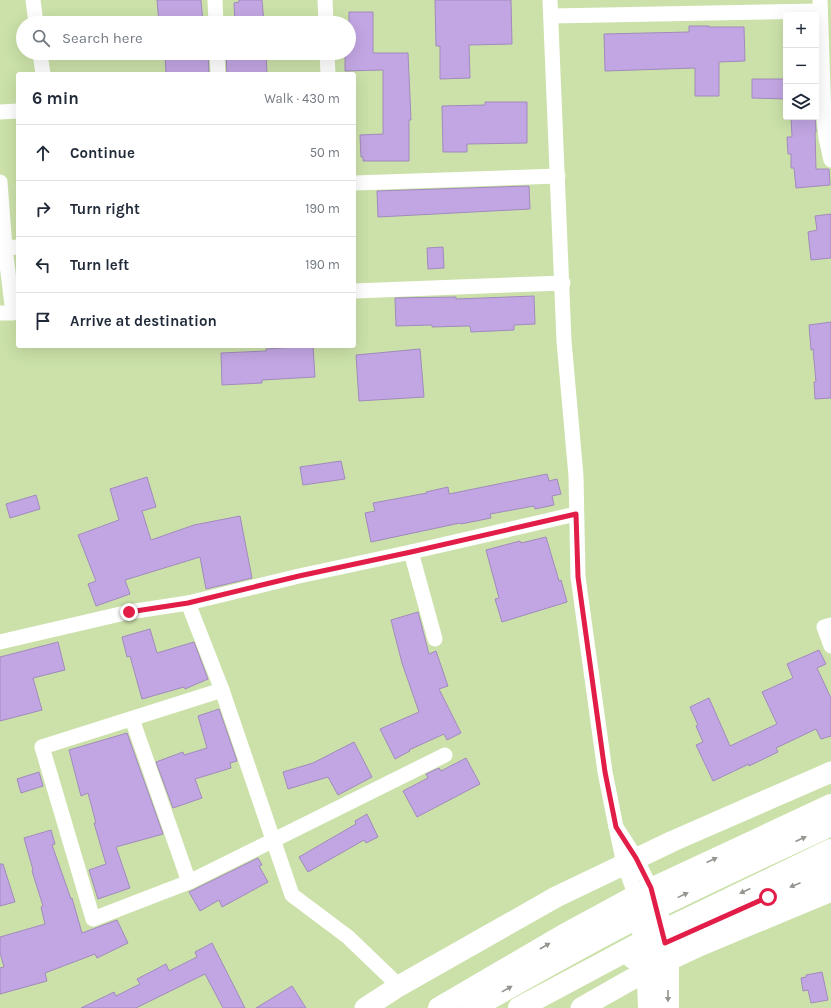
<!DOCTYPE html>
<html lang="en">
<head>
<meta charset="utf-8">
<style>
	:root { --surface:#fff; --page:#f2f2f3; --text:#1f2937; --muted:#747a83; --line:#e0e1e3 }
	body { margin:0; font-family:Karla,sans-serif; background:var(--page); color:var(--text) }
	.controls { position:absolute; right:12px; top:12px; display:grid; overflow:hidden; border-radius:4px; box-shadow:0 4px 16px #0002 }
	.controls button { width:36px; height:36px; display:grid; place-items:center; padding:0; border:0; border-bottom:1px solid var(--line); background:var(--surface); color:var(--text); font:20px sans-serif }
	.stop { position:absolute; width:12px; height:12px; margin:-9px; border:3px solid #e11d48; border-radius:50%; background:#fff }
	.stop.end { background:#e11d48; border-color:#fff; box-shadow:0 1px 4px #0008 }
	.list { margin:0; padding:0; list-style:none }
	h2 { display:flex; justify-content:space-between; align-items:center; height:52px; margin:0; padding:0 16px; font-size:17px }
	h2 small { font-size:13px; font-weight:400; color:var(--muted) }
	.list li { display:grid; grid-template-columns:26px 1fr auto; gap:12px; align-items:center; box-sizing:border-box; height:56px; padding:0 16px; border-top:1px solid var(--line) }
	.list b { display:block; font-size:15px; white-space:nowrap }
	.list em { font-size:13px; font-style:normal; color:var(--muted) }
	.icon { flex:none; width:22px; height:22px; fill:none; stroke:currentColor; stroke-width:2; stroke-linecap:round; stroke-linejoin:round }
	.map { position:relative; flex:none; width:831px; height:1008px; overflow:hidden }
	.search { position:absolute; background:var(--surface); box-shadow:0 4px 16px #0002; left:16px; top:16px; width:340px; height:44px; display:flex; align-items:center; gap:10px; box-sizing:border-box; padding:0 14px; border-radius:22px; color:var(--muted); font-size:15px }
	.panel { position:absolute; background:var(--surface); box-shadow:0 4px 16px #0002; left:16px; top:72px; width:340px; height:276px; border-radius:4px }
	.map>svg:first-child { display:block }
	.building { fill:#c2a6e3; stroke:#a18abd }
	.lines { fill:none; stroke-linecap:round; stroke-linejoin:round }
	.street { stroke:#fff; stroke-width:15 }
	.secondary { stroke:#fff; stroke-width:21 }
	.primary { stroke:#fff; stroke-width:22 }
	.highway { stroke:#fff; stroke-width:22 }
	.oneway { fill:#93968e }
	.route { stroke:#e11d48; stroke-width:5 }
</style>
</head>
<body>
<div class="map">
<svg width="831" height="1008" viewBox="0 0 831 1008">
	<rect width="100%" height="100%" fill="#cbe1a9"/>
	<g class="building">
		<path d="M 157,0 L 201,0 L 203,23 L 159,23 Z"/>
		<path d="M 239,0 L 262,0 L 264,23 L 235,23 L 234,3 L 239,2 Z"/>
		<path d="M 435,0 L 511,0 L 512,44 L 469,45 L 470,78 L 440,79 L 440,46 L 436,46 Z"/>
		<path d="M 349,12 L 373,12 L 373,53 L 408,53 L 411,120 L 409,120 L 409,161 L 363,161 L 363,157 L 361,157 L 360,135 L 383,134 L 383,70 L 345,71 L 345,53 L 349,53 Z"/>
		<path d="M 689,26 L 709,26 L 709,27 L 744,27 L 745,61 L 719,62 L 719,96 L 695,96 L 695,68 L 605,71 L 604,34 L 689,32 Z"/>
		<path d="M 171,53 L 208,53 L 209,74 L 166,74 L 165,55 L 171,54 Z"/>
		<path d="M 226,53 L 266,53 L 267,74 L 227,74 Z"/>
		<path d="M 752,79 L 786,79 L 786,99 L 752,98 Z"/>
		<path d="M 485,102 L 527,102 L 527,143 L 467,144 L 467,152 L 443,152 L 442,106 L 485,105 Z"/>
		<path d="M 791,117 L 815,117 L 816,132 L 815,132 L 816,169 L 829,169 L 830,185 L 796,188 L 794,168 L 791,168 L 791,154 L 788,154 L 787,137 L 792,137 Z"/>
		<path d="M 529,186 L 530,209 L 378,217 L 377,191 Z"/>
		<path d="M 831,214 L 831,258 L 811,260 L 808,232 L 817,230 L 815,216 Z"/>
		<path d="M 443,247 L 444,268 L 428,269 L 427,248 Z"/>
		<path d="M 534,296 L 535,324 L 514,325 L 514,330 L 471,332 L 470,326 L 467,326 L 432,327 L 432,325 L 396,326 L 395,298 L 456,297 L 456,299 Z"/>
		<path d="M 831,322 L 831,398 L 815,399 L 814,382 L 816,382 L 813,349 L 811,350 L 809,325 Z"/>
		<path d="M 313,346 L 315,377 L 262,380 L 262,383 L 222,385 L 221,353 L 266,351 L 266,349 Z"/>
		<path d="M 420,349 L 424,397 L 359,401 L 356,355 Z"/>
		<path d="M 341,461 L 345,479 L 303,485 L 300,467 Z"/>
		<path d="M 547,474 L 549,481 L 557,479 L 561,494 L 552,496 L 554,505 L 535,509 L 534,506 L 490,514 L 491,518 L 461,524 L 460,523 L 371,542 L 365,513 L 375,511 L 373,503 L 427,493 L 426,492 L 448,487 L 449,494 Z"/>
		<path d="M 147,477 L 156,507 L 142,511 L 151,540 L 194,525 L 240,516 L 252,578 L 206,589 L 200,557 L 125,580 L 130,594 L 96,606 L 88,584 L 96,581 L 78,535 L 119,520 L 110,489 Z"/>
		<path d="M 36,495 L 40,509 L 10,518 L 6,504 Z"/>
		<path d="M 546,537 L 559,581 L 561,580 L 567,602 L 502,622 L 495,599 L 499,598 L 486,550 L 520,541 L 521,543 Z"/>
		<path d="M 418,612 L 429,654 L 436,651 L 448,686 L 439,689 L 461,733 L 447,740 L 444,734 L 409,750 L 410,751 L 395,759 L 380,729 L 419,712 L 402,663 L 391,620 Z"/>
		<path d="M 150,629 L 157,653 L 194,642 L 208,679 L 185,689 L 184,687 L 142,699 L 130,656 L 127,657 L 122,637 Z"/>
		<path d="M 58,642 L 65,670 L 33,678 L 42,710 L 0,721 L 0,657 Z"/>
		<path d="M 819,650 L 826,664 L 817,668 L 831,698 L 831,736 L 821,739 L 816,729 L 776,748 L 778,752 L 749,766 L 749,764 L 713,781 L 696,745 L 703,742 L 696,726 L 698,725 L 690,707 L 709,698 L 730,746 L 777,724 L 762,692 L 793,678 L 787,664 Z"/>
		<path d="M 219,709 L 237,761 L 230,763 L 231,768 L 195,779 L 202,798 L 173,808 L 156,762 L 183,752 L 184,755 L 207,748 L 198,716 Z"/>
		<path d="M 127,733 L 163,834 L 116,847 L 130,888 L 98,899 L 89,870 L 106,864 L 94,823 L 96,823 L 88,793 L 81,796 L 69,750 Z"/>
		<path d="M 354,742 L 372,777 L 338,795 L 328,777 L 288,789 L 283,772 L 313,763 Z"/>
		<path d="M 466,758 L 480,784 L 417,817 L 403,791 L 428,778 L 426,774 L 439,768 L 441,771 Z"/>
		<path d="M 39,772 L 43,786 L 21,793 L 17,779 Z"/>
		<path d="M 367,814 L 378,837 L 366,843 L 364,840 L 308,872 L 299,857 L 356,824 L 355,821 Z"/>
		<path d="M 51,830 L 55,844 L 52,845 L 71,899 L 72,898 L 82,933 L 117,920 L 128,943 L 97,958 L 95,954 L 45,973 L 47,981 L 0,994 L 0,968 L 4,967 L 0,953 L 0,937 L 45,924 L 41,907 L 43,906 L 32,871 L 33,870 L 24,838 Z"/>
		<path d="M 258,858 L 262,865 L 259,866 L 268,882 L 222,907 L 219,900 L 200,911 L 189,892 Z"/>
		<path d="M 0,864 L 3,864 L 15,902 L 0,906 Z"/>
		<path d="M 212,943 L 245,1008 L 223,1008 L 205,974 L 136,1008 L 81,1008 L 114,992 L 116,996 L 140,984 L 137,979 L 166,964 L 169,971 L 197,957 L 195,952 Z"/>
		<path d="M 822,972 L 828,1000 L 811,1003 L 808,990 L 803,991 L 801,978 L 806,977 L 806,975 Z"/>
		<path d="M 292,986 L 306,1008 L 256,1008 Z"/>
	</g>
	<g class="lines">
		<g class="street">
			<path d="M 33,0 L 36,23"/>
			<path d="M 215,0 L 216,23"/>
			<path d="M 325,0 L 326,23"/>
			<path d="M 550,0 L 564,341 L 576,476 L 578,577 L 605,772 L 616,827"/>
			<path d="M 820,0 L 824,119 L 826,138 L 831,160"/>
			<path d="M 551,16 L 820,11"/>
			<path d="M 40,53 L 43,74"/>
			<path d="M 217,53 L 218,74"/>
			<path d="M 327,53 L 328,74"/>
			<path d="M 0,112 L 18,111"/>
			<path d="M 0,182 L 5,248 L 18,247"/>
			<path d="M 354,183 L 558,176"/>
			<path d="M 354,291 L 563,283"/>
			<path d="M 0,313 L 13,313 L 5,248"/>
			<path d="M 411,552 L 435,639"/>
			<path d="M 188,603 L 222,690 L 292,895 L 348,937 L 399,986"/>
			<path d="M 831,625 L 824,627 L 831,646"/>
			<path d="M 0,642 L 129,612 L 188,603 L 299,576 L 411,552 L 576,514"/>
			<path d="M 222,690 L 42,747 L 93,919 L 189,882 L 445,755"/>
			<path d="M 132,719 L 189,882"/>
			<path d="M 636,896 L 624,864 L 616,827 L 636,858 L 651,889"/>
		</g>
		<g class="secondary">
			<path d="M 365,1008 L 399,986 L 556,897 L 673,841 L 831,772"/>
			<path d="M 581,1008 L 648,970 L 699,946 L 831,891"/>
		</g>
		<g class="primary">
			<path d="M 651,890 L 665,943 L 668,961 L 668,1008"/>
			<path d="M 636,898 L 647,951 L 649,1008"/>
			<path d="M 633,958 L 768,897 L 831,870"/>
			<path d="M 439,1008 L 564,935 L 636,896 L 831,805"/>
		</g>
		<g class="highway">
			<path d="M 473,1008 C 536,972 599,937 664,904 C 719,877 775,851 831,825"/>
			<path d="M 519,1008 L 665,930 L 831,850"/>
		</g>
	</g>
	<defs><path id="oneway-solid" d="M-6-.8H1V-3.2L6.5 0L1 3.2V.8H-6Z"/></defs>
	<g class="oneway">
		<use href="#oneway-solid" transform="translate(801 839) rotate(-24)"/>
		<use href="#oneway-solid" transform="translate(712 860) rotate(-25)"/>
		<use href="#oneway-solid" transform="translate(795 885) rotate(157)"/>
		<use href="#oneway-solid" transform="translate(745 891) rotate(155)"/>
		<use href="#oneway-solid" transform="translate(683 895) rotate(-26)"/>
		<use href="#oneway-solid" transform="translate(545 946) rotate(-30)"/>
		<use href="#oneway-solid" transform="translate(507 989) rotate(-29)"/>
		<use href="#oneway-solid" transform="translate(668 996) rotate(90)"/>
	</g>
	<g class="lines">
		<path class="route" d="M 129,612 L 188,603 L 299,576 L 411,552 L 576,514 L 578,577 L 605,772 L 616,827 L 636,858 L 651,888 L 665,943 L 768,897"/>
	</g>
</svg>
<div class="controls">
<button>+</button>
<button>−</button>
<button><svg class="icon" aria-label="layers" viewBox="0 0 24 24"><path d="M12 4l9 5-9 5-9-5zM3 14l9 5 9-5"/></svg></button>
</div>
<div class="stop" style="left:768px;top:897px"></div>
<div class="stop end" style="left:129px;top:612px"></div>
<div class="search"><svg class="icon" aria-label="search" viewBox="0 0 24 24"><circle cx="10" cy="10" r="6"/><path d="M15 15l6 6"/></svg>Search here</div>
<section class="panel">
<h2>6 min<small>Walk · 430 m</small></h2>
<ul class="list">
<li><svg class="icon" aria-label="ahead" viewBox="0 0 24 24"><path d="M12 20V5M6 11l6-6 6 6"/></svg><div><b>Continue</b></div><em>50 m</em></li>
<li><svg class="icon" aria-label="right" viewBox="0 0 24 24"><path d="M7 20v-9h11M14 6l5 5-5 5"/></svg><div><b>Turn right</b></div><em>190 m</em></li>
<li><svg class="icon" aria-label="left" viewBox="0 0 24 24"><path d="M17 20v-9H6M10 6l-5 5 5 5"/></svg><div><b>Turn left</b></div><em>190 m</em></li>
<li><svg class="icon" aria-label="arrive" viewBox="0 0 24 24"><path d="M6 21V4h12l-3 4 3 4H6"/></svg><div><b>Arrive at destination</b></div></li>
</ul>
</section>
</div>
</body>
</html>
